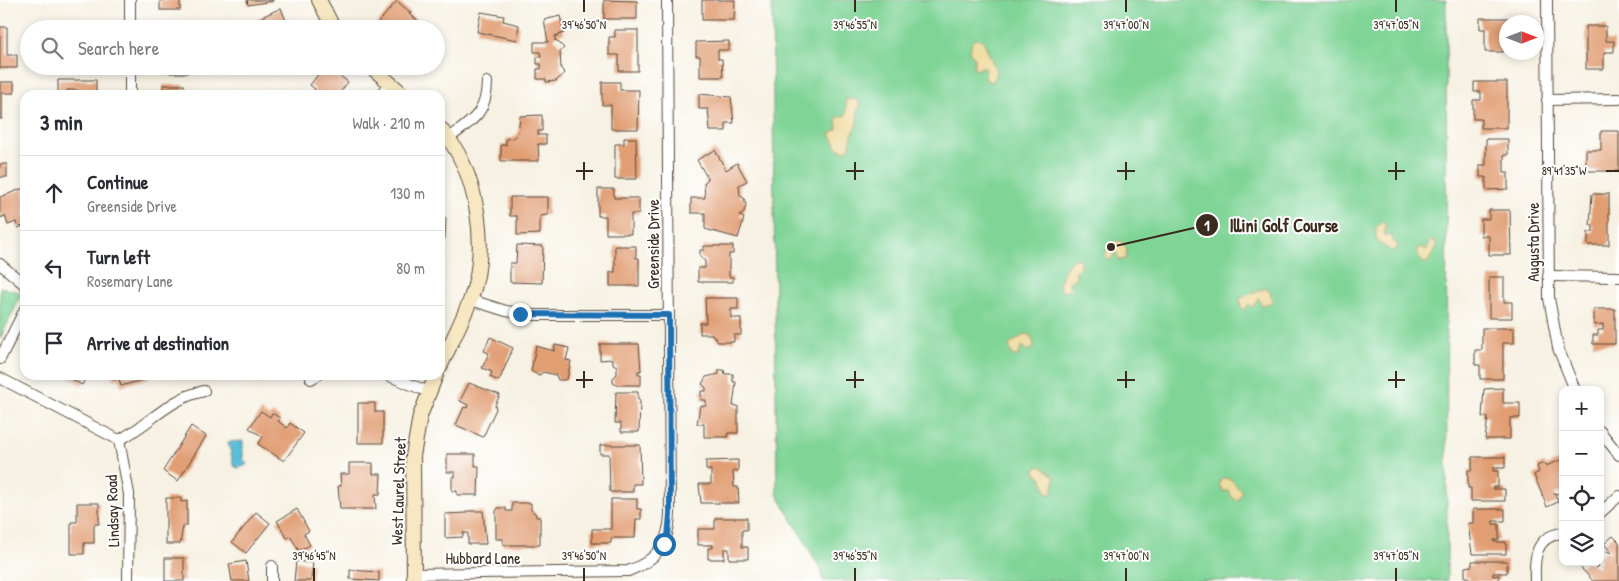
<!DOCTYPE html>
<html lang="en">
<head>
<meta charset="utf-8">
<style>
	:root { --surface:#fff; --page:#f2f2f3; --text:#2b2b33; --muted:#7c7c81; --line:#e1e1e2 }
	body { margin:0; font-family:"Patrick Hand",sans-serif; background:var(--page); color:var(--text) }
	.controls { position:absolute; right:15px; bottom:15px; display:grid; overflow:hidden; border-radius:10px; box-shadow:0 2px 8px #0003 }
	.controls button { width:45px; height:45px; display:grid; place-items:center; padding:0; border:0; border-bottom:1px solid var(--line); background:var(--surface); color:var(--text); font:25px sans-serif }
	.compass { position:absolute; left:1499px; top:15px; width:45px; height:45px; border-radius:50%; background:var(--surface); box-shadow:0 2px 8px #0003; rotate:90deg }
	.stop { position:absolute; width:15px; height:15px; margin:-11px; border:4px solid #1f6fb2; border-radius:50%; background:#fff }
	.stop.end { background:#1f6fb2; border-color:#fff; box-shadow:0 1px 5px #0008 }
	.list { margin:0; padding:0; list-style:none }
	h2 { display:flex; justify-content:space-between; align-items:center; height:65px; margin:0; padding:0 20px; font-size:21px }
	h2 small { font-size:16px; font-weight:400; color:var(--muted) }
	.list li { display:grid; grid-template-columns:32px 1fr auto; gap:15px; align-items:center; box-sizing:border-box; height:75px; padding:0 20px; border-top:1px solid var(--line) }
	.list b { display:block; font-size:19px; white-space:nowrap }
	.list p { margin:0; font-size:16px; white-space:nowrap; color:var(--muted) }
	.list em { font-size:16px; font-style:normal; color:var(--muted) }
	.icon { flex:none; width:28px; height:28px; fill:none; stroke:currentColor; stroke-width:2; stroke-linecap:round; stroke-linejoin:round }
	.map { position:relative; flex:none; width:1619px; height:581px; overflow:hidden }
	.search { position:absolute; background:var(--surface); box-shadow:0 2px 8px #0003; left:20px; top:20px; width:425px; height:55px; display:flex; align-items:center; gap:12px; box-sizing:border-box; padding:0 18px; border-radius:28px; color:var(--muted); font-size:19px }
	.panel { position:absolute; background:var(--surface); box-shadow:0 2px 8px #0003; left:20px; top:90px; width:425px; height:290px; border-radius:15px }
	.map>svg:first-child { display:block }
	.green { fill:#7fd496; stroke:#5d7f5a }
	.sand { fill:#eeda9e; stroke:#94825e }
	.water { fill:#59bed7; stroke:#4a747a }
	.building { fill:#e19e73 }
	.lines { fill:none; stroke-linecap:round; stroke-linejoin:round }
	.street-casing { stroke:#57483b; stroke-width:12 }
	.secondary-casing { stroke:#57483b; stroke-width:16 }
	.street { stroke:#fff; stroke-width:10 }
	.secondary { stroke:#f7e8c3; stroke-width:14 }
	.route { stroke:#1f6fb2; stroke-width:6 }
	.ticks { fill:none; stroke:#3b2a1e; stroke-width:2 }
	.labels { text-anchor:middle; stroke-width:4; stroke-linejoin:round; paint-order:stroke }
	.street-label { font-size:16px; fill:#3b2a1e; stroke:#fff }
	.ticks-label { font-size:12px; text-anchor:middle; fill:#3b2a1e; stroke:#fff; stroke-width:4; stroke-linejoin:round; paint-order:stroke }
	.leader { fill:none; stroke:#3b2a1e; stroke-width:2 }
	.callout-dot { fill:#3b2a1e; stroke:#fff; stroke-width:2 }
	.mark-label { font-size:15px; text-anchor:middle; font-weight:bold; fill:#fff }
	.callout-label { font-size:18px; text-anchor:middle; font-weight:bold; fill:#3b2a1e; stroke:#fff; stroke-width:4; stroke-linejoin:round; paint-order:stroke }
</style>
</head>
<body>
<div class="map">
<svg width="1619" height="581" viewBox="0 0 1619 581">
	<rect width="100%" height="100%" fill="#fff"/>
	<filter id="ink" filterUnits="userSpaceOnUse"><feTurbulence type="fractalNoise" baseFrequency=".02" numOctaves="2"/><feDisplacementMap in="SourceGraphic" scale="10" xChannelSelector="R" yChannelSelector="G"/><feConvolveMatrix kernelMatrix="1 2 1 2 8 2 1 2 1" color-interpolation-filters="sRGB"/></filter>
	<filter id="wash" filterUnits="userSpaceOnUse"><feTurbulence type="fractalNoise" baseFrequency=".0096" numOctaves="4" result="noise"/><feDisplacementMap in="SourceGraphic" scale="20" xChannelSelector="R" yChannelSelector="G"/><feGaussianBlur stdDeviation="1.12" result="paint"/><feColorMatrix in="noise" values="0 0 0 0 0 0 0 0 0 0 0 0 0 0 0 0 0 1.4 0 .05"/><feComposite in="paint" operator="in"/></filter>
	<g filter="url(#wash)">
		<rect width="100%" height="100%" fill="#f6f1e2"/>
		<g class="green">
			<path d="M 772,0 L 1446,0 L 1447,581 L 823,581 L 820,568 L 777,494 Z"/>
			<path d="M 0,287 L 22,293 L 0,339 Z"/>
		</g>
		<g class="sand">
			<path d="M 978,38 L 984,42 L 997,73 L 993,82 L 986,80 L 984,66 L 977,70 L 974,68 L 974,57 L 970,52 L 972,41 Z"/>
			<path d="M 846,99 L 858,100 L 860,106 C 855,113 859,118 856,125 C 853,133 850,139 850,148 L 845,151 L 838,148 L 830,134 L 837,129 L 836,118 L 846,115 Z"/>
			<path d="M 1381,222 L 1386,225 L 1384,236 L 1393,236 L 1393,241 L 1398,246 L 1396,250 L 1391,251 L 1376,240 L 1376,228 Z"/>
			<path d="M 1434,240 L 1437,246 L 1428,262 L 1423,263 L 1417,254 L 1417,249 L 1421,247 L 1427,250 L 1429,242 Z"/>
			<path d="M 1121,241 L 1127,249 L 1126,259 L 1119,260 L 1116,252 L 1114,253 L 1112,259 L 1108,259 L 1105,256 C 1108,247 1111,240 1121,241 Z"/>
			<path d="M 1077,258 L 1080,261 L 1080,267 L 1076,271 L 1076,279 L 1069,282 L 1071,290 L 1063,292 L 1059,286 C 1061,277 1067,260 1077,258 Z"/>
			<path d="M 1266,288 L 1270,291 L 1272,300 L 1270,303 L 1262,305 L 1258,298 L 1253,307 L 1248,305 L 1244,310 L 1241,308 L 1240,298 Z"/>
			<path d="M 1025,334 L 1030,335 L 1034,344 L 1033,349 L 1027,351 L 1022,346 L 1018,356 L 1012,355 L 1009,345 Z"/>
			<path d="M 1041,466 L 1055,477 L 1052,494 L 1047,493 L 1042,478 L 1035,473 L 1036,468 Z"/>
			<path d="M 1222,478 L 1231,479 L 1242,492 L 1238,500 L 1232,498 L 1229,491 L 1223,491 L 1219,484 Z"/>
		</g>
		<path class="water" d="M 243,441 L 243,459 L 247,464 L 245,466 L 238,468 L 234,466 L 228,442 Z"/>
		<g id="blocks">
			<g class="building">
				<rect x="160" y="0" width="20" height="10"/>
				<path d="M 247,0 L 273,0 L 273,1 L 248,5 Z"/>
				<path d="M 604,0 L 637,1 L 637,19 L 604,19 Z"/>
				<path d="M 702,0 L 735,0 L 734,20 L 702,20 Z"/>
				<path d="M 397,1 L 411,13 L 409,14 L 424,25 L 421,29 L 374,27 Z"/>
				<path d="M 281,8 L 286,21 L 282,23 L 284,28 L 295,23 L 297,29 L 257,29 L 253,21 Z"/>
				<path d="M 481,12 L 504,16 L 503,21 L 519,25 L 517,40 L 477,32 Z"/>
				<path d="M 560,16 L 564,33 L 555,36 L 555,41 L 556,40 L 564,48 L 560,52 L 561,69 L 565,73 L 556,81 L 546,82 L 546,79 L 537,79 L 537,69 L 541,69 L 541,64 L 537,64 L 537,57 L 541,57 L 540,52 L 534,52 L 534,42 L 548,42 L 544,20 Z"/>
				<path d="M 1480,18 L 1509,18 L 1509,22 L 1506,22 L 1506,42 L 1503,42 L 1503,52 L 1485,52 L 1485,29 L 1480,29 Z"/>
				<rect x="162" y="24" width="16" height="5"/>
				<path d="M 1586,26 L 1606,26 L 1606,41 L 1614,41 L 1614,52 L 1604,52 L 1604,69 L 1586,69 Z"/>
				<path d="M 0,27 L 7,27 L 7,55 L 17,55 L 17,68 L 0,68 Z"/>
				<path d="M 615,30 L 638,30 L 638,71 L 619,71 L 619,55 L 609,55 L 609,37 L 615,37 Z"/>
				<path d="M 729,41 L 729,50 L 718,50 L 718,59 L 722,59 L 723,77 L 700,77 L 700,56 L 696,56 L 696,42 Z"/>
				<rect x="170" y="66" width="17" height="7"/>
				<path d="M 330,68 L 348,82 L 338,95 L 313,95 L 315,89 L 310,85 L 320,72 L 324,75 Z"/>
				<path d="M 58,80 L 96,80 L 96,95 L 77,95 L 77,90 L 67,90 L 67,95 L 58,95 Z"/>
				<path d="M 0,82 L 14,82 L 14,93 L 2,93 L 2,119 L 0,119 Z"/>
				<path d="M 602,82 L 620,82 L 620,90 L 639,90 L 638,129 L 611,129 L 611,105 L 602,105 Z"/>
				<path d="M 1474,82 L 1507,82 L 1507,128 L 1481,128 L 1481,119 L 1473,119 L 1473,100 L 1481,100 L 1481,92 L 1474,92 Z"/>
				<rect x="163" y="85" width="21" height="10"/>
				<path d="M 699,94 L 731,97 L 734,123 L 726,123 L 726,131 L 710,131 L 708,109 L 699,109 Z"/>
				<path d="M 542,115 L 542,131 L 538,131 L 538,135 L 546,135 L 546,144 L 538,144 L 539,161 L 501,161 L 501,145 L 506,145 L 506,139 L 513,138 L 518,133 L 520,116 Z"/>
				<path d="M 1601,131 L 1619,131 L 1619,171 L 1586,171 L 1586,150 L 1601,150 Z"/>
				<path d="M 624,138 L 636,138 L 637,179 L 615,179 L 615,144 L 624,144 Z"/>
				<path d="M 1486,139 L 1508,139 L 1508,155 L 1504,155 L 1504,172 L 1508,172 L 1508,189 L 1486,190 L 1486,177 L 1480,177 L 1480,165 L 1486,165 Z"/>
				<path d="M 715,150 L 726,170 L 737,163 L 747,181 L 739,185 L 740,196 L 744,198 L 746,205 L 744,212 L 739,215 L 744,218 L 738,238 L 705,229 L 705,213 L 691,213 L 691,198 L 705,198 L 704,183 L 708,179 L 697,160 Z"/>
				<rect x="0" y="164" width="7" height="13"/>
				<path d="M 24,188 L 25,225 L 18,228 L 16,222 L 8,225 L 5,216 L 0,218 L 0,197 Z"/>
				<path d="M 598,189 L 614,189 L 614,198 L 639,198 L 639,214 L 631,214 L 631,234 L 606,234 L 606,216 L 598,216 Z"/>
				<path d="M 1592,194 L 1609,194 L 1609,245 L 1588,245 L 1588,232 L 1593,232 L 1593,225 L 1590,225 Z"/>
				<path d="M 510,197 L 548,197 L 548,215 L 540,216 L 540,234 L 517,235 L 517,216 L 510,216 Z"/>
				<path d="M 440,204 L 442,204 L 442,217 L 446,218 L 445,239 L 440,238 Z"/>
				<path d="M 1489,210 L 1510,210 L 1511,255 L 1489,255 L 1489,236 L 1481,236 L 1481,219 L 1489,219 Z"/>
				<path d="M 517,245 L 543,246 L 542,283 L 510,282 L 510,263 L 516,263 Z"/>
				<path d="M 615,246 L 636,246 L 636,258 L 639,258 L 639,286 L 610,286 L 610,272 L 615,272 Z"/>
				<path d="M 704,246 L 733,246 L 733,254 L 729,254 L 729,277 L 733,277 L 733,282 L 698,282 L 698,268 L 705,268 L 705,261 L 700,257 L 700,250 L 704,250 Z"/>
				<path d="M 1489,277 L 1504,277 L 1504,302 L 1512,302 L 1512,318 L 1489,318 Z"/>
				<path d="M 705,298 L 738,298 L 738,309 L 731,309 L 731,318 L 741,318 L 741,335 L 734,335 L 734,342 L 718,342 L 712,334 L 700,334 L 700,323 L 706,323 Z"/>
				<path d="M 1594,309 L 1615,309 L 1615,344 L 1593,344 L 1593,335 L 1598,335 L 1598,330 L 1603,330 L 1603,324 L 1594,325 Z"/>
				<path d="M 1482,328 L 1514,328 L 1514,343 L 1503,343 L 1503,379 L 1480,379 L 1480,365 L 1475,365 L 1475,350 L 1482,350 Z"/>
				<path d="M 490,337 L 513,348 L 499,381 L 490,377 L 492,372 L 482,368 L 489,353 L 484,351 Z"/>
				<path d="M 600,344 L 639,344 L 641,371 L 638,371 L 638,374 L 641,374 L 641,385 L 616,385 L 613,383 L 613,378 L 617,374 L 617,366 L 613,364 L 613,359 L 600,360 Z"/>
				<path d="M 555,345 L 569,348 L 566,360 L 571,361 L 567,379 L 563,380 L 558,380 L 556,375 L 543,372 L 540,375 L 536,374 L 531,371 L 536,346 L 554,351 Z"/>
				<path d="M 719,370 L 724,370 L 725,374 L 733,374 L 733,382 L 736,382 L 733,406 L 738,406 L 738,433 L 728,433 L 728,437 L 704,437 L 704,424 L 697,424 L 700,406 L 706,406 L 706,400 L 701,400 L 701,391 L 706,391 L 706,388 L 702,384 L 706,377 L 719,374 Z"/>
				<path d="M 71,375 L 87,375 L 82,385 L 69,378 Z"/>
				<path d="M 111,375 L 148,375 L 149,378 L 121,386 L 119,379 L 113,380 Z"/>
				<path d="M 469,383 L 500,395 L 495,405 L 496,409 L 483,437 L 456,425 L 464,407 L 467,408 L 468,405 L 460,401 Z"/>
				<path d="M 1503,388 L 1503,403 L 1520,403 L 1520,418 L 1510,418 L 1510,439 L 1485,439 L 1488,417 L 1482,417 L 1484,389 Z"/>
				<path d="M 616,392 L 638,392 L 638,400 L 640,400 L 639,432 L 621,432 L 621,423 L 615,423 Z"/>
				<path d="M 358,403 L 375,403 L 375,412 L 383,412 L 383,443 L 358,443 Z"/>
				<path d="M 261,411 L 270,417 L 272,413 L 280,418 L 278,421 L 287,428 L 290,423 L 304,433 L 284,461 L 258,444 L 263,437 L 249,428 Z"/>
				<path d="M 191,426 L 206,436 L 178,481 L 163,471 Z"/>
				<path d="M 600,445 L 640,445 L 641,484 L 633,484 L 633,492 L 610,492 L 609,454 L 600,454 Z"/>
				<path d="M 447,454 L 475,454 L 475,466 L 479,466 L 478,495 L 457,495 L 457,491 L 452,491 L 452,477 L 455,477 L 455,472 L 447,472 Z"/>
				<path d="M 1472,457 L 1505,457 L 1505,468 L 1493,468 L 1493,471 L 1498,471 L 1498,487 L 1493,487 L 1493,489 L 1505,489 L 1505,501 L 1471,501 L 1471,488 L 1468,488 L 1468,470 L 1472,470 Z"/>
				<path d="M 1563,459 L 1563,491 L 1556,494 L 1554,492 L 1558,502 L 1547,507 L 1534,475 L 1539,472 L 1537,466 L 1544,463 L 1546,466 Z"/>
				<path d="M 738,460 L 738,471 L 733,471 L 734,487 L 738,487 L 739,503 L 701,503 L 699,484 L 711,484 L 711,470 L 706,470 L 706,461 Z"/>
				<path d="M 349,463 L 373,463 L 373,474 L 381,474 L 380,494 L 375,494 L 376,509 L 340,509 L 338,486 L 341,486 L 340,474 L 349,474 Z"/>
				<path d="M 166,498 L 181,498 L 181,502 L 187,501 L 187,526 L 183,526 L 180,544 L 166,544 Z"/>
				<path d="M 611,499 L 637,499 L 637,509 L 641,509 L 641,519 L 636,519 L 635,538 L 611,538 L 611,543 L 592,543 L 592,529 L 611,529 Z"/>
				<path d="M 77,503 L 99,503 L 99,524 L 94,524 L 94,543 L 84,543 L 84,554 L 71,554 L 71,522 L 77,522 Z"/>
				<path d="M 512,503 L 531,503 L 531,510 L 536,514 L 536,517 L 540,517 L 540,545 L 503,545 L 503,539 L 496,539 L 496,511 L 498,508 L 506,508 L 506,511 L 512,511 Z"/>
				<path d="M 297,509 L 309,531 L 304,534 L 310,545 L 299,551 L 290,536 L 287,538 L 277,521 Z"/>
				<path d="M 1473,509 L 1505,509 L 1505,521 L 1493,521 L 1493,524 L 1499,524 L 1499,540 L 1494,540 L 1494,542 L 1506,542 L 1506,554 L 1472,554 L 1468,523 L 1473,523 Z"/>
				<path d="M 467,511 L 483,511 L 486,544 L 468,544 L 468,533 L 463,533 L 463,537 L 445,538 L 445,514 L 467,513 Z"/>
				<path d="M 256,512 L 270,523 L 246,553 L 232,542 Z"/>
				<path d="M 715,518 L 747,518 L 747,530 L 742,530 L 742,547 L 748,547 L 748,559 L 729,559 L 729,549 L 724,549 L 724,559 L 708,559 L 708,548 L 713,548 L 713,545 L 698,545 L 698,529 L 715,529 Z"/>
				<path d="M 1613,536 L 1619,542 L 1619,581 L 1593,581 L 1580,567 L 1585,562 L 1591,562 L 1597,568 L 1599,566 L 1596,562 L 1600,562 L 1600,556 L 1606,551 L 1612,553 L 1604,544 Z"/>
				<rect x="165" y="558" width="19" height="23"/>
				<path d="M 246,561 L 249,581 L 232,581 L 229,564 Z"/>
				<path d="M 296,561 L 313,563 L 311,581 L 294,581 Z"/>
				<path d="M 1472,561 L 1507,561 L 1507,573 L 1493,573 L 1493,576 L 1499,575 L 1499,581 L 1469,581 L 1469,577 L 1465,577 L 1465,567 L 1472,566 Z"/>
				<path d="M 350,570 L 379,572 L 379,581 L 350,579 Z"/>
			</g>
		</g>
	</g>
	<g filter="url(#ink)">
		<use href="#blocks" fill-opacity="0" stroke="#57483b" stroke-width="1"/>
		<g class="lines">
			<defs>
				<g id="street">
					<path d="M 130,0 L 130,29"/>
					<path d="M 1547,0 L 1549,298 L 1558,348 L 1575,390"/>
					<path d="M 130,66 L 130,95"/>
					<path d="M 380,95 L 390,83"/>
					<path d="M 1547,100 L 1619,99"/>
					<path d="M 449,138 C 472,121 487,113 487,82"/>
					<path d="M 0,264 L 25,285"/>
					<path d="M 1548,276 L 1619,277"/>
					<path d="M 471,300 L 506,311 L 534,315 L 669,315"/>
					<path d="M 0,359 L 25,309"/>
					<path d="M 387,375 L 429,392"/>
					<path d="M 0,378 L 119,440 C 149,425 169,398 204,391"/>
					<path d="M 311,379 L 318,375"/>
					<path d="M 1600,431 L 1619,455"/>
					<path d="M 119,440 L 129,494 L 128,581"/>
					<path d="M 1600,513 L 1619,496"/>
					<path d="M 272,566 L 272,581"/>
					<path d="M 414,574 L 628,571 C 656,561 669,544 670,514 L 667,0"/>
					<path d="M 1535,581 C 1534,558 1535,536 1563,533"/>
				</g>
				<g id="secondary">
					<path d="M 319,0 L 334,29"/>
					<path d="M 370,66 L 404,95"/>
					<path d="M 440,128 C 478,170 490,248 470,301 C 461,323 450,345 440,367"/>
					<path d="M 414,581 L 413,456 L 420,416 L 436,375"/>
				</g>
			</defs>
			<use href="#street" class="street-casing"/>
			<use href="#secondary" class="secondary-casing"/>
			<use href="#street" class="street"/>
			<use href="#secondary" class="secondary"/>
		</g>
	</g>
	<g class="lines" filter="url(#ink)">
		<path class="route" d="M 520,314 L 669,315 L 670,514 L 668,536 L 664,544"/>
	</g>
	<path class="ticks" d="M 584,0 L 584,12M 855,0 L 855,12M 1126,0 L 1126,12M 1396,0 L 1396,12M 584,162 L 584,180M 855,162 L 855,180M 1126,162 L 1126,180M 1396,162 L 1396,180M 576,171 L 593,171M 846,171 L 864,171M 1117,171 L 1135,171M 1388,171 L 1405,171M 1606,171 L 1619,171M 584,371 L 584,388M 855,371 L 855,388M 1126,371 L 1126,388M 1396,371 L 1396,388M 576,380 L 593,380M 846,380 L 864,380M 1117,380 L 1135,380M 1388,380 L 1405,380M 314,568 L 314,581M 584,568 L 584,581M 855,568 L 855,581M 1126,568 L 1126,581M 1396,568 L 1396,581"/>
	<g class="labels">
		<g class="street-label">
			<text transform="translate(1533 242) rotate(-90)" y="6">Augusta Drive</text>
			<text transform="translate(653 244) rotate(-90)" y="6">Greenside Drive</text>
			<text transform="translate(398 491) rotate(-88)" y="6">West Laurel Street</text>
			<text transform="translate(112 511) rotate(-92)" y="6">Lindsay Road</text>
			<text x="483" y="564">Hubbard Lane</text>
		</g>
	</g>
	<g class="ticks-label">
		<text x="584" y="29">39°46'50"N</text>
		<text x="855" y="29">39°46'55"N</text>
		<text x="1126" y="29">39°47'00"N</text>
		<text x="1396" y="29">39°47'05"N</text>
		<text x="1564" y="175">89°41'35"W</text>
		<text x="314" y="560">39°46'45"N</text>
		<text x="584" y="560">39°46'50"N</text>
		<text x="855" y="560">39°46'55"N</text>
		<text x="1126" y="560">39°47'00"N</text>
		<text x="1396" y="560">39°47'05"N</text>
	</g>
	<path class="leader" d="M1111 247L1207 225"/>
	<g class="callout-dot">
		<circle cx="1111" cy="247" r="5"/>
		<circle cx="1207" cy="225" r="12"/>
	</g>
	<g class="mark-label">
		<text x="1207" y="231">1</text>
	</g>
	<g class="callout-label">
		<text x="1284" y="232">Illini Golf Course</text>
	</g>
</svg>
<div class="controls">
<button>+</button>
<button>−</button>
<button><svg class="icon" aria-label="locate" viewBox="0 0 24 24"><circle cx="12" cy="12" r="6"/><path d="M12 2v4M12 18v4M2 12h4M18 12h4"/></svg></button>
<button><svg class="icon" aria-label="layers" viewBox="0 0 24 24"><path d="M12 4l9 5-9 5-9-5zM3 14l9 5 9-5"/></svg></button>
</div>
<svg class="compass" viewBox="-18 -18 36 36"><path d="M0-13l5 13h-10z" fill="#e53935"/><path d="M0 13l5-13h-10z" fill="#7c7c81"/></svg>
<div class="stop" style="left:664px;top:544px"></div>
<div class="stop end" style="left:520px;top:314px"></div>
<div class="search"><svg class="icon" aria-label="search" viewBox="0 0 24 24"><circle cx="10" cy="10" r="6"/><path d="M15 15l6 6"/></svg>Search here</div>
<section class="panel">
<h2>3 min<small>Walk · 210 m</small></h2>
<ul class="list">
<li><svg class="icon" aria-label="ahead" viewBox="0 0 24 24"><path d="M12 20V5M6 11l6-6 6 6"/></svg><div><b>Continue</b><p>Greenside Drive</p></div><em>130 m</em></li>
<li><svg class="icon" aria-label="left" viewBox="0 0 24 24"><path d="M17 20v-9H6M10 6l-5 5 5 5"/></svg><div><b>Turn left</b><p>Rosemary Lane</p></div><em>80 m</em></li>
<li><svg class="icon" aria-label="arrive" viewBox="0 0 24 24"><path d="M6 21V4h12l-3 4 3 4H6"/></svg><div><b>Arrive at destination</b></div></li>
</ul>
</section>
</div>
</body>
</html>
